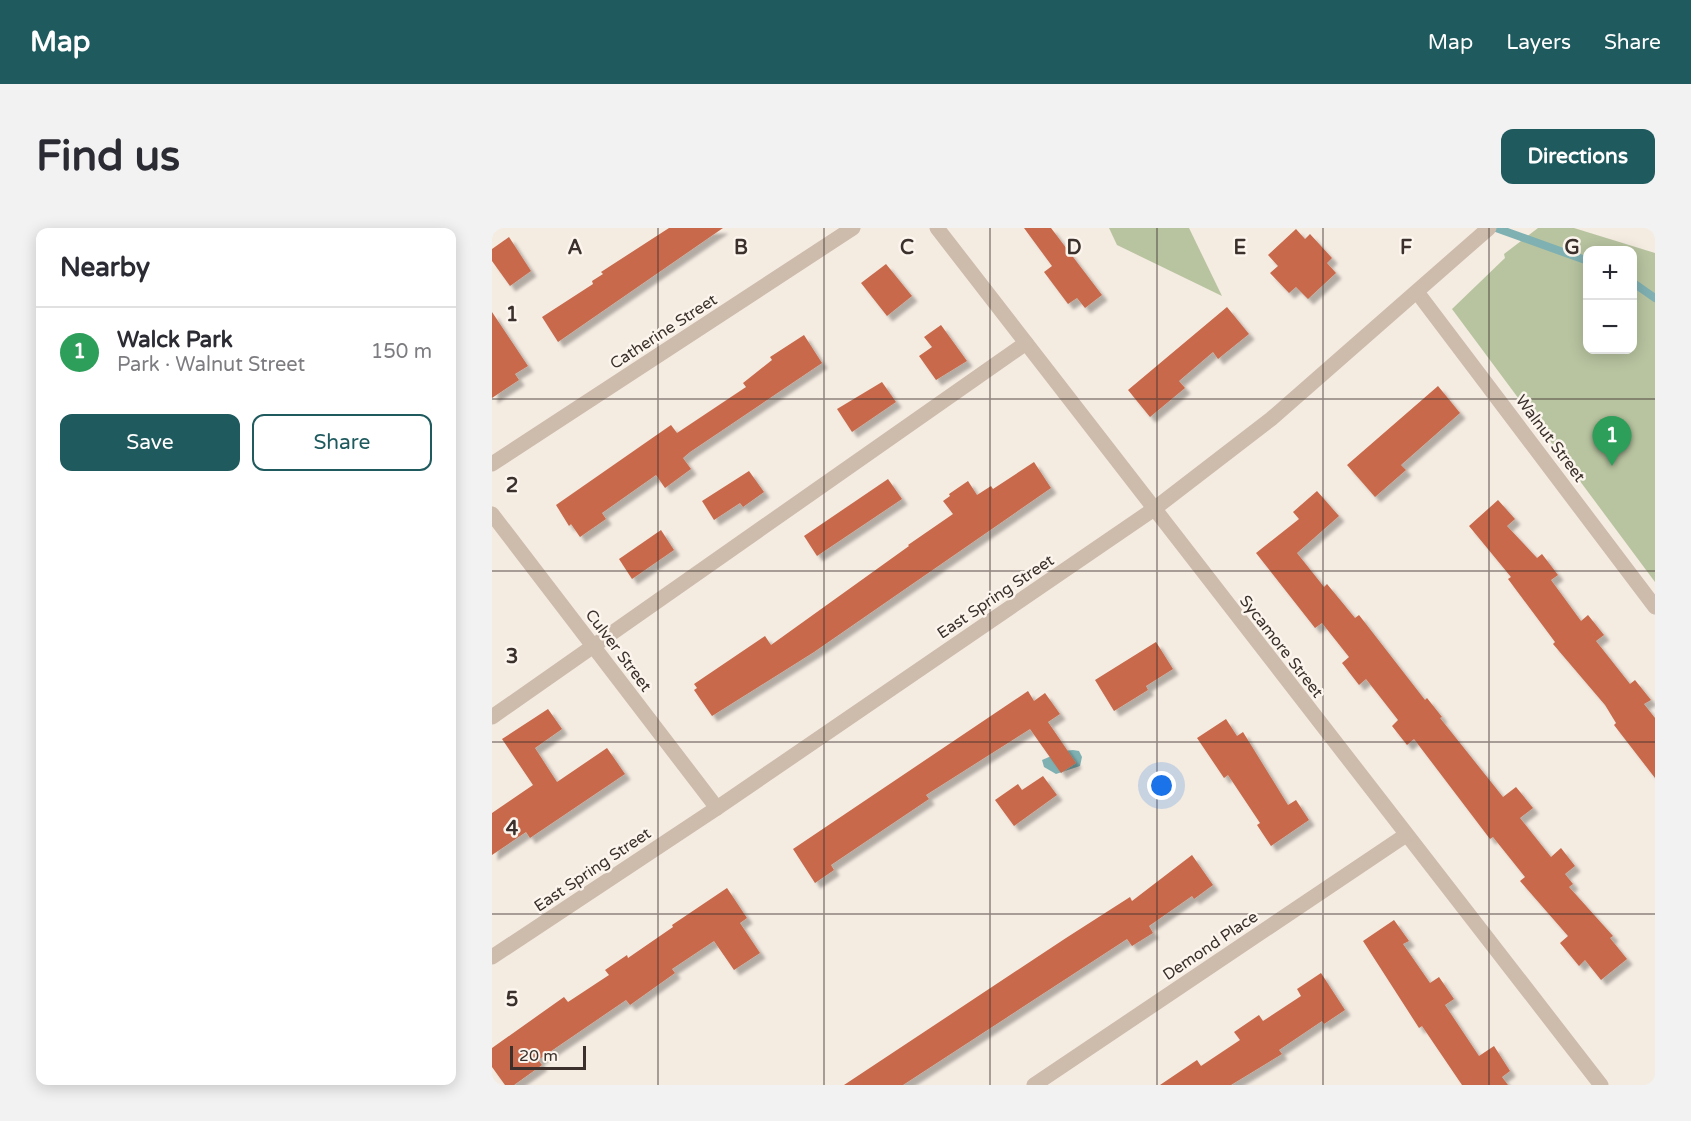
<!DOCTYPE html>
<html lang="en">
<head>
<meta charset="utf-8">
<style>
	:root { --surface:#fff; --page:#f2f2f3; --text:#2b2b33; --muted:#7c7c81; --line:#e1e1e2; --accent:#1f5a5e }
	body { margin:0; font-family:"Varela Round",sans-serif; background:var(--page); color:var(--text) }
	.controls { position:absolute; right:18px; top:18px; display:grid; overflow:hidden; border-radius:12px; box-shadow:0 3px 15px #0003 }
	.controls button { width:54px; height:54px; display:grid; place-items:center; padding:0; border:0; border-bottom:2px solid var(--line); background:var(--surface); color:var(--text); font:30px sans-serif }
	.scale { position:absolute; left:18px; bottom:15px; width:76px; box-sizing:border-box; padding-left:6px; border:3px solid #3b302b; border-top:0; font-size:16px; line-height:21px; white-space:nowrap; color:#3b302b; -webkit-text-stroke:4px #fbf5ee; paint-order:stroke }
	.you { position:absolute; left:670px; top:558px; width:21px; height:21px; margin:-15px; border:4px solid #fff; border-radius:50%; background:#1a73e8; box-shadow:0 0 0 9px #1a73e833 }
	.badge { display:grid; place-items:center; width:39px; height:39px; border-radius:50%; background:var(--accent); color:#fff; font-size:20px; font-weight:700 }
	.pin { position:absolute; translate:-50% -50px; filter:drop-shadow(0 2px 3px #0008) }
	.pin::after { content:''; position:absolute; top:32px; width:21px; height:18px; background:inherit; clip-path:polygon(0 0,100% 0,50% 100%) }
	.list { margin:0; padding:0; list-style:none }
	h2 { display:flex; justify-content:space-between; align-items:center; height:78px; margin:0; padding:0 24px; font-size:26px }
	h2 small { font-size:20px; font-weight:400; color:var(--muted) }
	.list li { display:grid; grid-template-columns:39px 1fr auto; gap:18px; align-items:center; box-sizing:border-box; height:90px; padding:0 24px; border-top:2px solid var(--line) }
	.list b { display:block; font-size:22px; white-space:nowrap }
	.list p { margin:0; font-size:20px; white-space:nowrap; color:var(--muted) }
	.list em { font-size:20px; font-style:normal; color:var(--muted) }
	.actions { display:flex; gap:12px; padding:18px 24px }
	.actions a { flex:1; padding:14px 0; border:2px solid var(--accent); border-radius:12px; text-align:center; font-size:21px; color:var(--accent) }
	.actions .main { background:var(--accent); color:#fff }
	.map { position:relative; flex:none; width:1163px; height:857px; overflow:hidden; border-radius:12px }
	header { display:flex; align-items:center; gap:36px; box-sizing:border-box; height:84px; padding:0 30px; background:var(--accent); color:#fff }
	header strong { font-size:28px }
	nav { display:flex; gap:33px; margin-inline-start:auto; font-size:21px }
	.intro { display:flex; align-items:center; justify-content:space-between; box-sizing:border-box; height:144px; padding:0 36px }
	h1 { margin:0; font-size:42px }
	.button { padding:15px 27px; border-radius:12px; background:var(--accent); color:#fff; font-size:21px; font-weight:700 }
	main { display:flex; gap:36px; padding:0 36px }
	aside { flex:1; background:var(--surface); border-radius:12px; box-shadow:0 3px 15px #0003 }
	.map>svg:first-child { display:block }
	.green { fill:#b8c4a0; fill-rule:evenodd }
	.water { fill:#7fb0b2 }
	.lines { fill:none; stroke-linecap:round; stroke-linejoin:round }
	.stream { stroke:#7fb0b2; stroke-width:8 }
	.building { fill:#c8694b; filter:url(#shadow) }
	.minor { stroke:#cdbbac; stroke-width:15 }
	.grid { fill:none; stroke:#3b302b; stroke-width:1.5; stroke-opacity:0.55 }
	.labels { text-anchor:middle; stroke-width:5; stroke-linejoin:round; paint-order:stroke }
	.street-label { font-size:16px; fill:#3b302b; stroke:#fbf5ee }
	.grid-label { font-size:20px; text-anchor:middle; font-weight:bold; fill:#3b302b; stroke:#fbf5ee; stroke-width:5; stroke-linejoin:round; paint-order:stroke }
</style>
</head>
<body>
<header>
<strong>Map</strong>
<nav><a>Map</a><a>Layers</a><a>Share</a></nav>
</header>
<div class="intro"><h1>Find us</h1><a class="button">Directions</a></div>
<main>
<aside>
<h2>Nearby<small></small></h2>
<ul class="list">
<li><span class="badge" style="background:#2e9e5b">1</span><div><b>Walck Park</b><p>Park · Walnut Street</p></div><em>150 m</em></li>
</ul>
<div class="actions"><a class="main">Save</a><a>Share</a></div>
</aside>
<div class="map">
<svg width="1163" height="857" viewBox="0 0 1163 857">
	<defs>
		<filter id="shadow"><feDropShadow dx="5.5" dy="5.5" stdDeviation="1.5" flood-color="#0004"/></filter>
	</defs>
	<rect width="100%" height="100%" fill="#f4ebe1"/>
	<g class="green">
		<path d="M 617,0 L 697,0 L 730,68 L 625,17 Z"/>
		<path d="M 1046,0 L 1082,0 L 1163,25 L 1163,354 L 960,81 L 1013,30 L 1012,26 ZM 1096,22 L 1140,22 L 1140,122 L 1096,122 Z"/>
	</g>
	<path class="water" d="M 581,522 L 587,523 L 590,529 L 588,538 L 564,546 L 552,539 L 550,532 L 571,523 Z"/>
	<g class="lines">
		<g class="stream">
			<path d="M 1004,0 L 1096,33"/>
			<path d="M 1140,54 L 1163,70"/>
		</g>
	</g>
	<g class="building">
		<path d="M 177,0 L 231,0 L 66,114 L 50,89 L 101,56 L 100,53 L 111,46 L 109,44 Z"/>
		<path d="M 532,0 L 559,0 L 610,67 L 593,80 L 585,70 L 576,76 L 552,44 L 560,38 Z"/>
		<path d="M 804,1 L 813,11 L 818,6 L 840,30 L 835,35 L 844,45 L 816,71 L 804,59 L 797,65 L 778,45 L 786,38 L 776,27 Z"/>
		<path d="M 17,9 L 39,43 L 18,58 L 0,33 L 0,21 Z"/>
		<path d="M 394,36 L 420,68 L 395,88 L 369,55 Z"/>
		<path d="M 735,79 L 757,106 L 726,131 L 721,124 L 687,153 L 693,160 L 658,189 L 636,162 Z"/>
		<path d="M 0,84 L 36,138 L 23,146 L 27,152 L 0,170 Z"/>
		<path d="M 449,97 L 475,133 L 444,152 L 427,128 L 440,119 L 432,109 Z"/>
		<path d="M 312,107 L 330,135 L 198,224 L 191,230 L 199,241 L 173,260 L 164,247 L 110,285 L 114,291 L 88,309 L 79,296 L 77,298 L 64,277 L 179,197 L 185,205 L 254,159 L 251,155 L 280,132 L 278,129 Z"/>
		<path d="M 390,154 L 404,174 L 360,204 L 345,181 Z"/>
		<path d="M 946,158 L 968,185 L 909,237 L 914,242 L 883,269 L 855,237 Z"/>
		<path d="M 542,234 L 559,260 L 322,424 L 220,488 L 202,462 L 205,460 L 202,456 L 273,408 L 279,417 L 417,318 L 416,317 L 461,286 L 451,273 L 458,268 L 457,266 L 476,253 L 485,267 L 499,258 L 501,261 Z"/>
		<path d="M 257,243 L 272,264 L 251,279 L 248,275 L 222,292 L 210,273 Z"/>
		<path d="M 396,251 L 410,271 L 325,328 L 312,308 Z"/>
		<path d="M 825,263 L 847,288 L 805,325 L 832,359 L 835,356 L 863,390 L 867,387 L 933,472 L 935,470 L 950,489 L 948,490 L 1011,569 L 1024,559 L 1041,580 L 1028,590 L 1059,629 L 1069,620 L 1083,638 L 1073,646 L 1081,656 L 1077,659 L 1121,708 L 1118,710 L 1135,731 L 1109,752 L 1093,732 L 1087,738 L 1068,715 L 1076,708 L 1028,653 L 1033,649 L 1001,609 L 998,611 L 922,511 L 915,517 L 900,498 L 906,492 L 874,451 L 867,457 L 850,435 L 857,429 L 830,395 L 823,400 L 764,325 L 807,291 L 801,284 Z"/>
		<path d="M 1006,272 L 1023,291 L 1015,298 L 1045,330 L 1050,326 L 1066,347 L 1059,352 L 1089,393 L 1096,387 L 1112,407 L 1104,413 L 1138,456 L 1143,452 L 1159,472 L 1152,476 L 1163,490 L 1163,550 L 1122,497 L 1124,495 L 1113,477 L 1061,416 L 1063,414 L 1016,351 L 1019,349 L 977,298 Z"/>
		<path d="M 169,302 L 182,322 L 140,351 L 127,331 Z"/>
		<path d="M 664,414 L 681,441 L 654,458 L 656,462 L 622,483 L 603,452 Z"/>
		<path d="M 536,463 L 542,473 L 553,465 L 568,486 L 556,494 L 584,535 L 569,545 L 538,501 L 434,567 L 437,571 L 339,637 L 342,642 L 323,655 L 301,621 Z"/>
		<path d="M 56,481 L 70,501 L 43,520 L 65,554 L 115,520 L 133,546 L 38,610 L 34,604 L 0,627 L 0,585 L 41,557 L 10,511 Z"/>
		<path d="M 734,491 L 745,508 L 751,504 L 796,577 L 804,572 L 817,592 L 779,618 L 765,597 L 768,595 L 736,547 L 732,550 L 705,510 Z"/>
		<path d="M 551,548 L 565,567 L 522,598 L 503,572 L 526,556 L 530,562 Z"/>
		<path d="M 700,627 L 721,657 L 702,671 L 700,668 L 657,698 L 661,705 L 640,718 L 635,711 L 411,857 L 352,857 L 574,710 L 638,669 L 640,673 Z"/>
		<path d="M 235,660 L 255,690 L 248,695 L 268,725 L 242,742 L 222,713 L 180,741 L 183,745 L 138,777 L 134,772 L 46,832 L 50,837 L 22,857 L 13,857 L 0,839 L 0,820 L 72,769 L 76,774 L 117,747 L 113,742 L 135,727 L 136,730 L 181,699 L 180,697 Z"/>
		<path d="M 902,692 L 917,713 L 911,716 L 938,755 L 947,749 L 962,771 L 953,777 L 987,828 L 1002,818 L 1018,843 L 1010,849 L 1016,857 L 970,857 L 930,798 L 927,800 L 871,713 Z"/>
		<path d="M 829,745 L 853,782 L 832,796 L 830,793 L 787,822 L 790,826 L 739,857 L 668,857 L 705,832 L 709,838 L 748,812 L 742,804 L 767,787 L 771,793 L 809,768 L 805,761 Z"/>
	</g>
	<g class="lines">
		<g class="minor">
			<path d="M 445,0 L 1109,857"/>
			<path d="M 925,64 L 1163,379"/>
			<path d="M 0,236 L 361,0"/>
			<path d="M 0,286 L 225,580"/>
			<path d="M 0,489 L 534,115"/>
			<path d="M 0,729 L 225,580 L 662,281 L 779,191 L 997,0"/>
			<path d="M 542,857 L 914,607"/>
		</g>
	</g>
	<path class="grid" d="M 166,0 L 166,857M 332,0 L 332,857M 498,0 L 498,857M 665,0 L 665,857M 831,0 L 831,857M 997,0 L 997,857M 0,171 L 1163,171M 0,343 L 1163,343M 0,514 L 1163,514M 0,686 L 1163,686"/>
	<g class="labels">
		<g class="street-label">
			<text transform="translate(171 103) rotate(-33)" y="6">Catherine Street</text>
			<text transform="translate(1059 210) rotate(53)" y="6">Walnut Street</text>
			<text transform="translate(503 368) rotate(-34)" y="6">East Spring Street</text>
			<text transform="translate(790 418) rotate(52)" y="6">Sycamore Street</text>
			<text transform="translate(127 422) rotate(53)" y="6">Culver Street</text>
			<text transform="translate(100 641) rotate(-34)" y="6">East Spring Street</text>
			<text transform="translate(718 717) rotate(-34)" y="6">Demond Place</text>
		</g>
	</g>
	<g class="grid-label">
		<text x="83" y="26">A</text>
		<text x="249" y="26">B</text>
		<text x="415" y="26">C</text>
		<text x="582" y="26">D</text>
		<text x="748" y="26">E</text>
		<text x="914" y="26">F</text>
		<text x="1080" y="26">G</text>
		<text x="20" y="93">1</text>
		<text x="20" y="264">2</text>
		<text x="20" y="435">3</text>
		<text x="20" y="607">4</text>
		<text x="20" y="778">5</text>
	</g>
</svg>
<div class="controls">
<button>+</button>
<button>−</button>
</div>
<div class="scale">20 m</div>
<div class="you"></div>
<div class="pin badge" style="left:1120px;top:238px;background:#2e9e5b">1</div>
</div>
</main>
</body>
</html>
